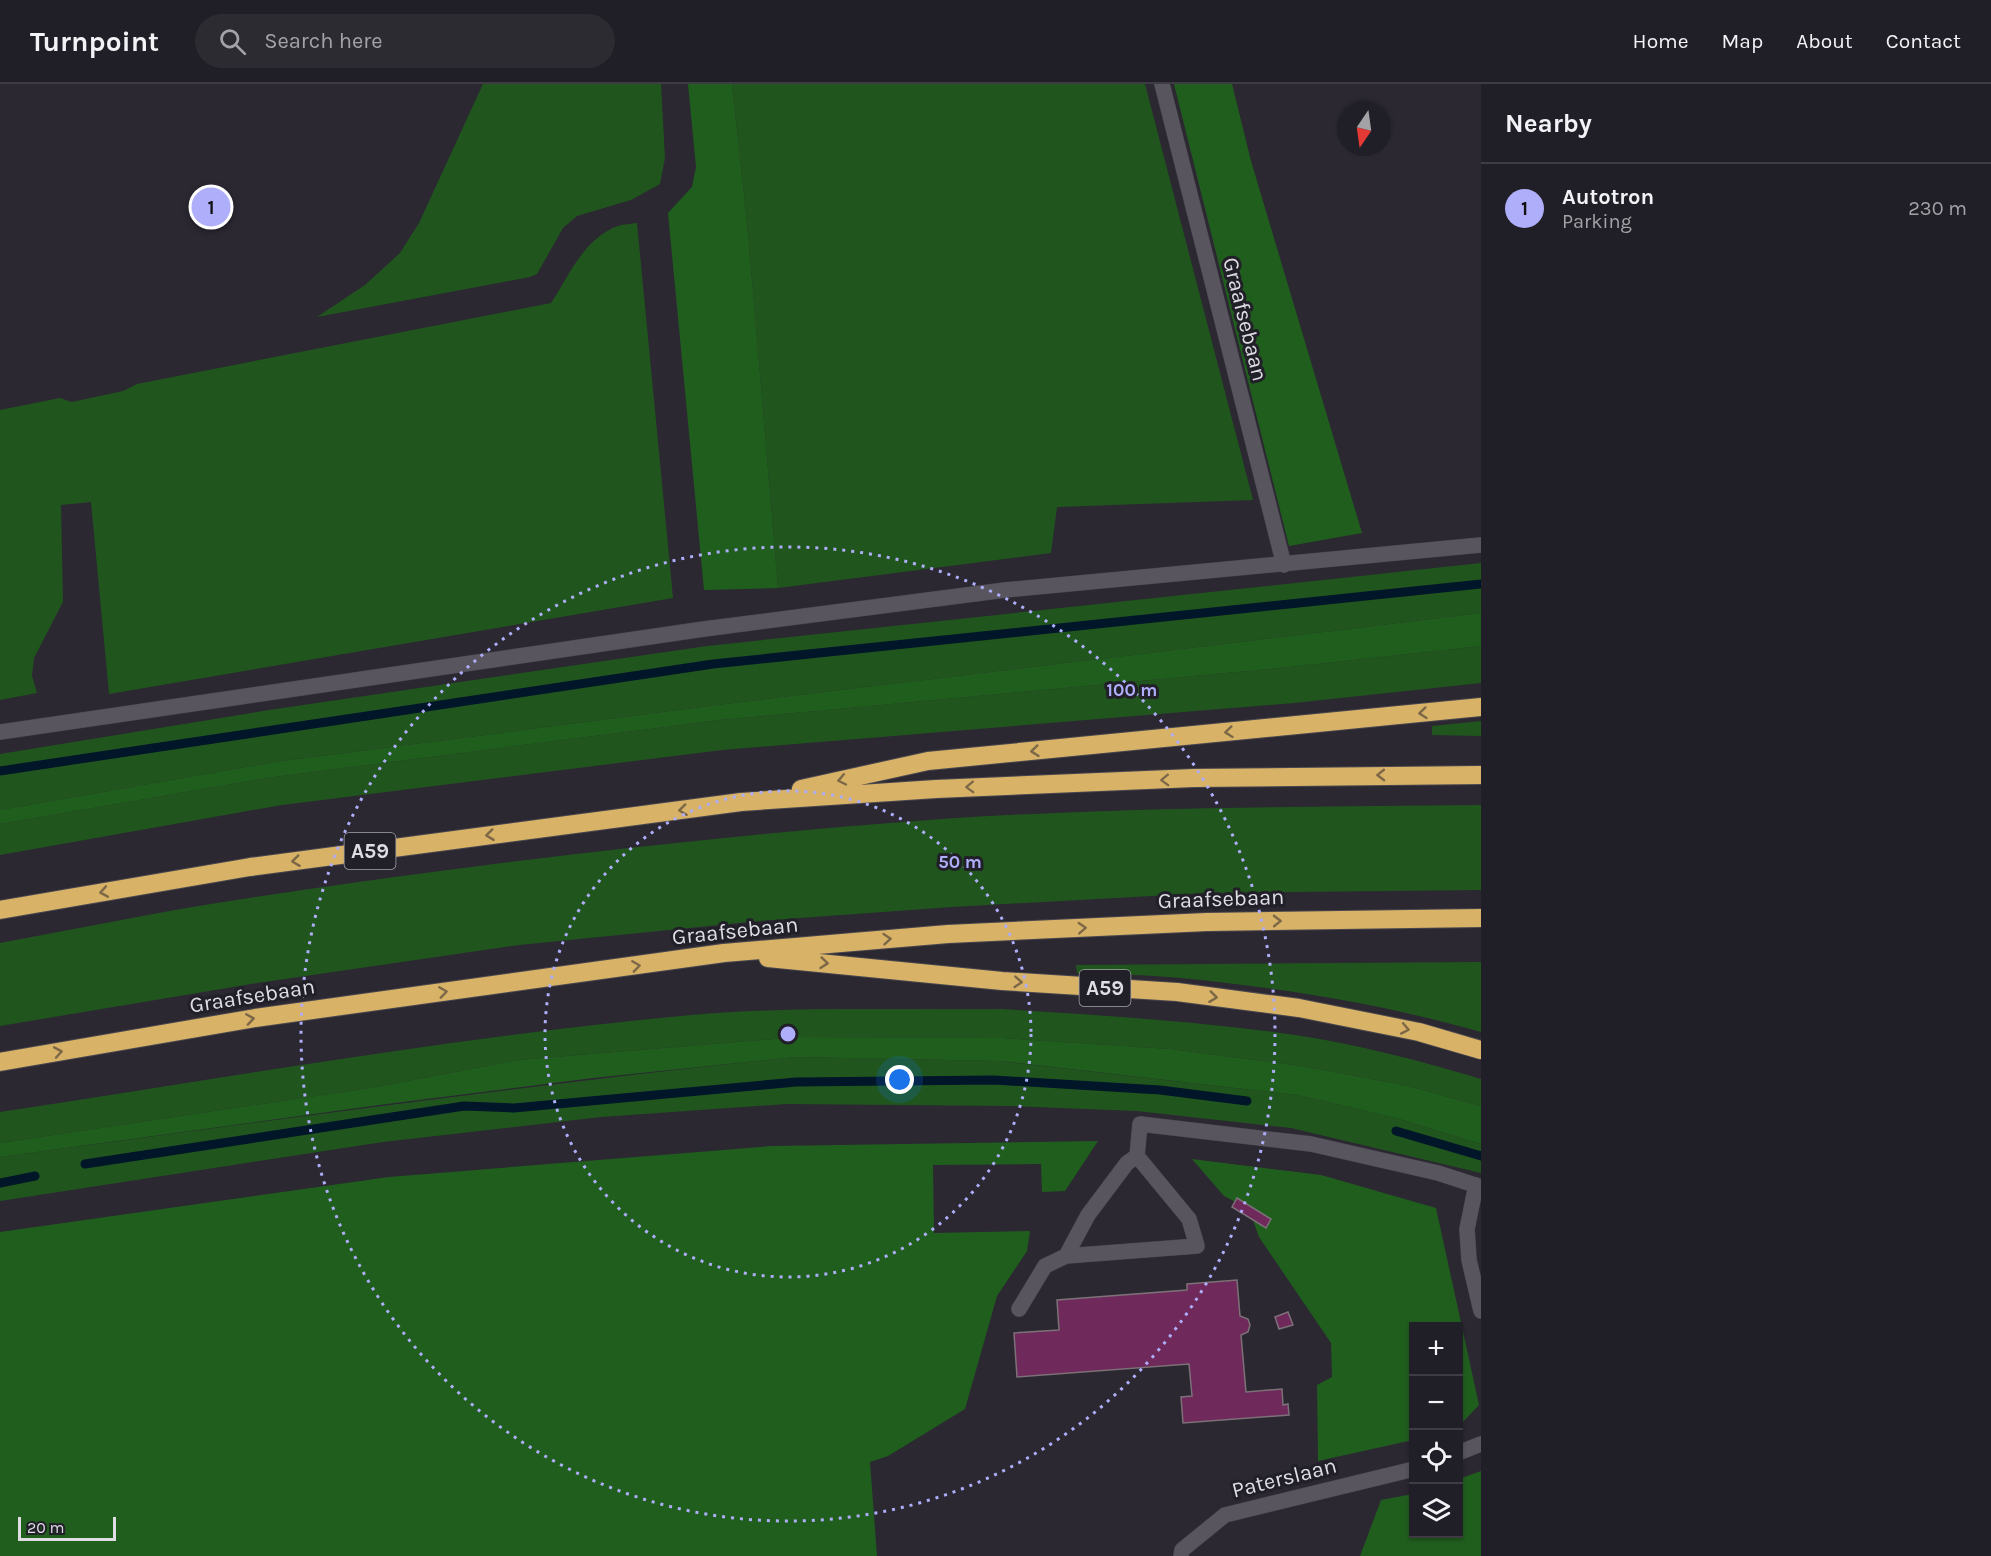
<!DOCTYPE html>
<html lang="en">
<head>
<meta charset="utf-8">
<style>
	:root { --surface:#201e26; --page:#2d2b32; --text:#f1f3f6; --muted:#a2a2a7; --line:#3d3c43; --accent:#afaefa }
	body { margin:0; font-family:Karla,sans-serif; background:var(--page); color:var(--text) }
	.controls { position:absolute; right:18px; bottom:18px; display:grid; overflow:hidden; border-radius:0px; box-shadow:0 2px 4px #0004 }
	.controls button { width:54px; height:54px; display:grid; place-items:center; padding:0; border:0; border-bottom:2px solid var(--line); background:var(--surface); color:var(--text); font:30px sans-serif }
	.compass { position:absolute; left:1337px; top:18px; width:54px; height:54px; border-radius:50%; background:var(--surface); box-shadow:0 2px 4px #0004; rotate:193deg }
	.scale { position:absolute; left:18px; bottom:15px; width:98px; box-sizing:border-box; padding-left:6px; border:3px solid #dfdde4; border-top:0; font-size:16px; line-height:21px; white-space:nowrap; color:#dfdde4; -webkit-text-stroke:4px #211f28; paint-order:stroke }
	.you { position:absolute; left:900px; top:996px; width:21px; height:21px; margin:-15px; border:4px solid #fff; border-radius:50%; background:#1a73e8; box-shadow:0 0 0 9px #1a73e833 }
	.badge { display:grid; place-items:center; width:39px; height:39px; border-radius:50%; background:var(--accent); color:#111; font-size:20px; font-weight:700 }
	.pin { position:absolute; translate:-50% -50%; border:3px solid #fff; box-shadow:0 2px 6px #0006 }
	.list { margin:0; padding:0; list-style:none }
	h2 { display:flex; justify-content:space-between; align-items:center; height:78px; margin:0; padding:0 24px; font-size:26px }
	h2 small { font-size:20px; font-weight:400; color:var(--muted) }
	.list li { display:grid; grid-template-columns:39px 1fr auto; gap:18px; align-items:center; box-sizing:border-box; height:90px; padding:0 24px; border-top:2px solid var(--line) }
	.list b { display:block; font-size:22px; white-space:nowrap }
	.list p { margin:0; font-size:20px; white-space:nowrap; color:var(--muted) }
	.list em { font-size:20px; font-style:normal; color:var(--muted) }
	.icon { flex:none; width:33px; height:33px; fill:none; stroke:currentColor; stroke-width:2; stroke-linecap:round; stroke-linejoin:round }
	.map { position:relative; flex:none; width:1481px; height:1472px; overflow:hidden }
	header { display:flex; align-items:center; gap:36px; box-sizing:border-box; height:84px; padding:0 30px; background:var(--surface); border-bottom:2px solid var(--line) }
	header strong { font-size:28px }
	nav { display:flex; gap:33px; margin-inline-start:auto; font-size:21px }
	.search { width:420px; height:54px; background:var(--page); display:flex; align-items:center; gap:15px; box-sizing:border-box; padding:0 21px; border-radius:33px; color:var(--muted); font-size:22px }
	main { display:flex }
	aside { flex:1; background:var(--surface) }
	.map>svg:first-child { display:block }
	.green { fill:#20561d }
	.forest { fill:#205e1e }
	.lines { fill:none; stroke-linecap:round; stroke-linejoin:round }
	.stream { stroke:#021629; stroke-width:9 }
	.building { fill:#6f295b; stroke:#7d7178; stroke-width:1.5 }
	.minor-casing { stroke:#48464e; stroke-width:16 }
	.highway-casing { stroke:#48464e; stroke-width:20 }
	.minor { stroke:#58555f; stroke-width:15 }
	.highway { stroke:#d8b266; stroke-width:18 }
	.oneway { stroke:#7c6847 }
	.ring { fill:none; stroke:#afaefa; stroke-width:3; stroke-dasharray:3 6 }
	.labels { text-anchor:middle; stroke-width:6; stroke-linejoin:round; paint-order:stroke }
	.shield { fill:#211f28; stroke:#a6a4ac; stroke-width:1.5 }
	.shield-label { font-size:21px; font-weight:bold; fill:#dfdde4 }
	.street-label { font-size:22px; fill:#dfdde4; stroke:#211f28 }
	.centre { fill:#afaefa; stroke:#211f28; stroke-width:3 }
	.ring-label { font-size:18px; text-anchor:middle; font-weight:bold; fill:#afaefa; stroke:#211f28; stroke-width:6; stroke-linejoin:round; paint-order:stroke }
</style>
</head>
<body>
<header>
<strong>Turnpoint</strong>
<div class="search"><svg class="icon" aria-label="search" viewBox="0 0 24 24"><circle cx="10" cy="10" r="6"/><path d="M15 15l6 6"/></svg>Search here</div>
<nav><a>Home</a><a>Map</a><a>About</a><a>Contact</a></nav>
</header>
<main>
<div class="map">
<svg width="1481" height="1472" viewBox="0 0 1481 1472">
	<rect width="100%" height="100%" fill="#2b2832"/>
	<g class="green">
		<path d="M 483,0 L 661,0 L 665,74 L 660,100 L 631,116 L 577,132 L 563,144 L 537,190 L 530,193 L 317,233 L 365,201 L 400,169 L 419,139 Z"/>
		<path d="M 732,0 L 1145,0 L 1253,416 L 1057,423 L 1051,469 L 778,504 L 748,148 Z"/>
		<path d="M 637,139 L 673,514 L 109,610 L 91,418 L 61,421 L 63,518 L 34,574 L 32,592 L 37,609 L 0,616 L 0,326 L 60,314 L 72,318 L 123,307 L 137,300 L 551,219 C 569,192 584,154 618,142 C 624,140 631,140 637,139 Z"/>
		<path d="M 1481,479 L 1481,529 L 717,621 L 275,678 L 0,726 L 0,670 L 269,626 L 707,562 Z"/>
		<path d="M 1481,562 L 1481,599 L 1294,619 L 722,666 L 282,721 L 0,771 L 0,740 L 274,693 L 720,636 L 1290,583 Z"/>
		<path d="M 1481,637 L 1481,652 L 1432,651 L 1432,642 Z"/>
		<path d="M 1481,721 L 1481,806 L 1206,809 L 952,823 L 759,837 L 519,861 L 251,900 L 0,942 L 0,859 C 81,844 162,827 243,815 C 475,780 708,752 942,735 C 1121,723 1301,723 1481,721 Z"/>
		<path d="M 1481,878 L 1481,948 C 1383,920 1282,904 1181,894 C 1147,891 1112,890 1077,889 L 1076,881 Z"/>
		<path d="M 1001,925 C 1099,931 1197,937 1295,951 C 1358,960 1420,977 1481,995 L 1481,1022 L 1404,1001 L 1301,982 L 1170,965 L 1002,954 L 797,953 L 518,976 L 376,1003 L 0,1059 L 0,1028 C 230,993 460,952 692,931 C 794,922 898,926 1001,925 Z"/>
		<path d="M 795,973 L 999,977 L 1297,1011 L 1396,1034 L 1481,1060 L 1481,1089 L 1291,1044 L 1137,1027 L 1011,1022 L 786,1020 L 601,1033 L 383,1058 L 0,1117 L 0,1073 C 265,1037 529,1001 795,973 Z"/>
	</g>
	<g class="forest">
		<path d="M 688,0 L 732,0 L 748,148 L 778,504 L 704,506 L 668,129 L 692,103 L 696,83 Z"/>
		<path d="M 1174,0 L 1232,0 L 1251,77 L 1362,449 L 1289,462 Z"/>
		<path d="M 1481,529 L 1481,562 L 1290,583 L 720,636 L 274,693 L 0,740 L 0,726 L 275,678 L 717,621 Z"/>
		<path d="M 797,953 L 1002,954 L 1170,965 L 1301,982 L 1404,1001 L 1481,1022 L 1481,1060 L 1396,1034 L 1297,1011 L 1000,977 L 795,973 L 593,994 L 379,1021 L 0,1073 L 0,1059 L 376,1003 L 518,976 Z"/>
		<path d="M 1098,1057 L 1065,1107 L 1042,1108 L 1041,1080 L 933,1081 L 934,1149 L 1030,1147 L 1027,1167 L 997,1212 L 965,1325 L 888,1372 L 870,1378 L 877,1472 L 0,1472 L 0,1148 L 389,1093 L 772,1062 Z"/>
		<path d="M 1192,1075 L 1321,1091 L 1436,1124 L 1479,1321 L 1459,1342 L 1458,1242 L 1414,1242 L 1413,1356 L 1318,1377 L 1317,1301 L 1332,1293 L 1331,1259 L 1259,1153 L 1249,1125 L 1224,1112 Z"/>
		<path d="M 1481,1387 L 1481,1472 L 1360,1472 L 1381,1416 L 1413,1410 L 1414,1450 L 1458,1450 L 1459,1395 Z"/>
	</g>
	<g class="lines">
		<g class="stream">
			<path d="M 0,687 L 713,580 L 1481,500"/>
			<path d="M 1396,1047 L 1481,1072"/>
			<path d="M 85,1080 L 464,1022 L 514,1024 L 796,998 L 994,996 L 1160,1006 L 1247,1017"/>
			<path d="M 0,1099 L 35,1092"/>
		</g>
	</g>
	<g class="building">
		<path d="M 1237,1114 L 1271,1135 L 1266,1144 L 1232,1123 Z"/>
		<path d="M 1237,1196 L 1240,1232 L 1248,1235 L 1250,1241 L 1248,1248 L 1241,1251 L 1246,1308 L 1282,1305 L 1283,1321 L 1288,1320 L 1289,1331 L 1183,1339 L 1181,1313 L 1192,1312 L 1189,1280 L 1017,1293 L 1014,1249 L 1059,1246 L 1057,1216 L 1187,1206 L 1187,1200 Z"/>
		<path d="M 1288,1228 L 1293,1241 L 1279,1245 L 1275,1233 Z"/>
	</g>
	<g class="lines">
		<defs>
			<g id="minor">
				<path d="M 1162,0 L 1284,481"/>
				<path d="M 0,648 L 704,545 L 1005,506 L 1481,461"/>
				<path d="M 1476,1101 L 1467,1145 L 1469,1176 L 1481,1227"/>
				<path d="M 1066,1172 L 1197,1162 L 1189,1135 L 1137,1072"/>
				<path d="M 1019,1225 L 1045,1182 L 1066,1172 L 1088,1131 L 1127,1079 L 1137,1072 L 1140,1040 L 1311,1060 L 1438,1089 L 1481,1103"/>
				<path d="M 1458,1369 L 1481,1360"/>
				<path d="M 1181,1472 L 1182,1466 L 1225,1431 L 1414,1385"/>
			</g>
			<g id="highway">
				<path d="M 801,705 L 928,677 L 1481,623"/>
				<path d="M 0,826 L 250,783 L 741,718 L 936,705 L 1194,694 L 1481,691"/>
				<path d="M 768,874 L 1002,897 L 1177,908 L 1299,924 L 1419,948 L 1481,966"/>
				<path d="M 0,978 L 255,934 L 724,869 L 948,850 L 1207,838 L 1481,834"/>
			</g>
		</defs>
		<use href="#minor" class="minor-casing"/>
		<use href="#highway" class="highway-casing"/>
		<use href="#minor" class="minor"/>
		<use href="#highway" class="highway"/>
	</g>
	<defs><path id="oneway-chevron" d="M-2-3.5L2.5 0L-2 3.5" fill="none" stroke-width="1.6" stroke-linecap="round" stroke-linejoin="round" transform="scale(1.5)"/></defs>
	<g class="oneway">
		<use href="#oneway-chevron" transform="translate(1423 629) rotate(174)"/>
		<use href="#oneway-chevron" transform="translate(1229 648) rotate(174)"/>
		<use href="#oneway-chevron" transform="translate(1035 667) rotate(174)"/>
		<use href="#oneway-chevron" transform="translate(1381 691) rotate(179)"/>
		<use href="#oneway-chevron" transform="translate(842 696) rotate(168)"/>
		<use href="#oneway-chevron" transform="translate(1165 696) rotate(178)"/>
		<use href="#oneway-chevron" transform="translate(970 703) rotate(178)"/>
		<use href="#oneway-chevron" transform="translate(683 726) rotate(173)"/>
		<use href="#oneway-chevron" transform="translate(490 751) rotate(173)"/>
		<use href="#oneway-chevron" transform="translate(296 777) rotate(173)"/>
		<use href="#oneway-chevron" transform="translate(104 808) rotate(170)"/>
		<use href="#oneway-chevron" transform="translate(1277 837) rotate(-1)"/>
		<use href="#oneway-chevron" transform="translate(1082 844) rotate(-3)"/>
		<use href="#oneway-chevron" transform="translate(887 855) rotate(-5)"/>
		<use href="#oneway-chevron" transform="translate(824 879) rotate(6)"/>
		<use href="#oneway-chevron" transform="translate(636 882) rotate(-8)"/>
		<use href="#oneway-chevron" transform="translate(1018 898) rotate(4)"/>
		<use href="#oneway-chevron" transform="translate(443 908) rotate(-8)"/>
		<use href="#oneway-chevron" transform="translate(1213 913) rotate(7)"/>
		<use href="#oneway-chevron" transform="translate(250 935) rotate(-9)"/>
		<use href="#oneway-chevron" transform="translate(1405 945) rotate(11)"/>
		<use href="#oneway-chevron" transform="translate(58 968) rotate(-10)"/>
	</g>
	<g class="ring">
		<circle cx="788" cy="950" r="243"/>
		<circle cx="788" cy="950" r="487"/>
	</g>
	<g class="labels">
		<g class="shield">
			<rect x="344.5" y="749" width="51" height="36" rx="4.5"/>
			<rect x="1079.5" y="886" width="51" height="36" rx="4.5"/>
		</g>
		<g class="shield-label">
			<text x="370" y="774">A59</text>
			<text x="1105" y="911">A59</text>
		</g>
		<g class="street-label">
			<text transform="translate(1246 235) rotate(76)" y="8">Graafsebaan</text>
			<text transform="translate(1221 814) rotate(-2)" y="8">Graafsebaan</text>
			<text transform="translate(735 846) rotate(-6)" y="8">Graafsebaan</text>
			<text transform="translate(252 911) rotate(-9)" y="8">Graafsebaan</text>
			<text transform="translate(1284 1393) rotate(-14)" y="8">Paterslaan</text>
		</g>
	</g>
	<circle cx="788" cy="950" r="9" class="centre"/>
	<g class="ring-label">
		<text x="1132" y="612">100 m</text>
		<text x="960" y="784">50 m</text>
	</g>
</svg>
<div class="controls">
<button>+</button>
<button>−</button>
<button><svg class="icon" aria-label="locate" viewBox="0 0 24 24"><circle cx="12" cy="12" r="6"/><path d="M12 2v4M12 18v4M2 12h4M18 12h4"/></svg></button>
<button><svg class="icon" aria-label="layers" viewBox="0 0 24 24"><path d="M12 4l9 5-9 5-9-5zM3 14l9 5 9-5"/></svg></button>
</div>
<svg class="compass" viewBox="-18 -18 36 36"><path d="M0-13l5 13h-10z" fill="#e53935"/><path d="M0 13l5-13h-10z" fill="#a2a2a7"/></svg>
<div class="scale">20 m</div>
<div class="you"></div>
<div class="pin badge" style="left:211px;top:123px">1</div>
</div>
<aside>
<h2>Nearby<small></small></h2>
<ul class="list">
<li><span class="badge">1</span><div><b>Autotron</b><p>Parking</p></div><em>230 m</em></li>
</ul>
</aside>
</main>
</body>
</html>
